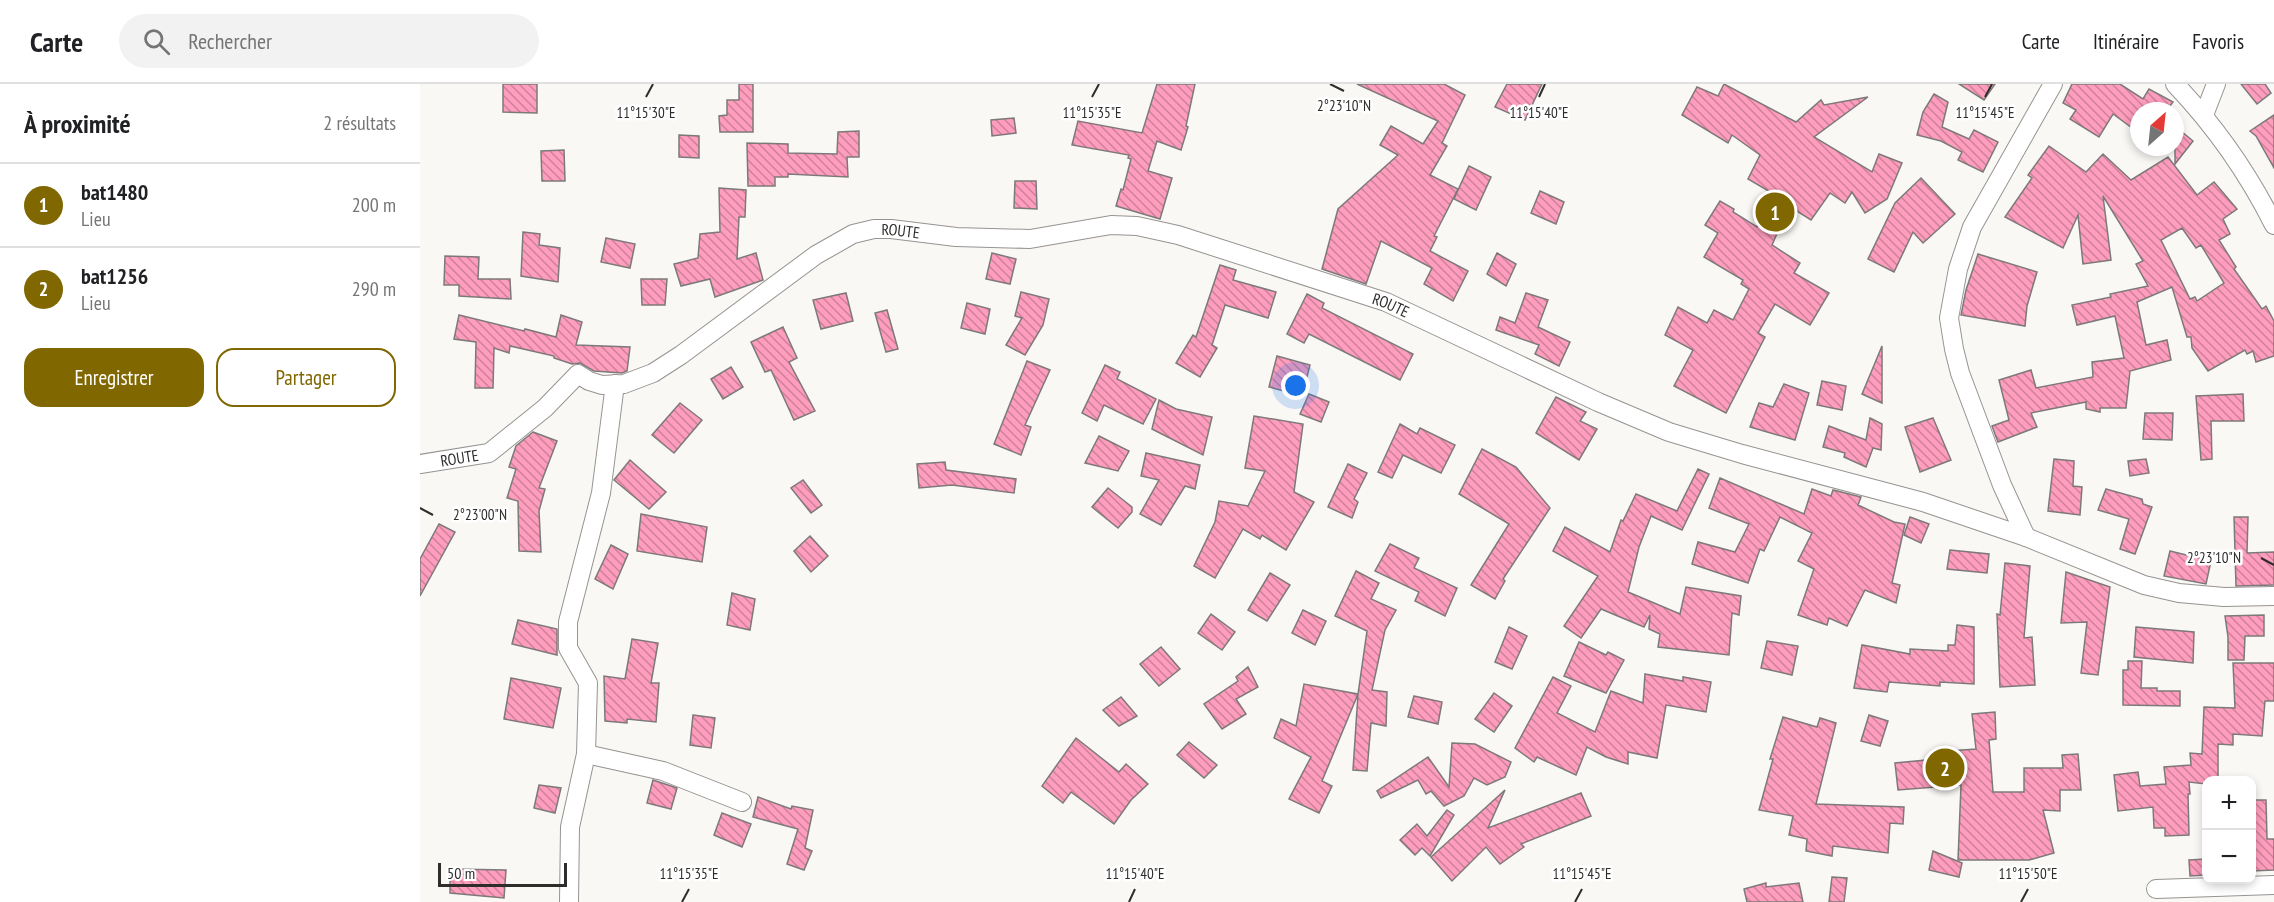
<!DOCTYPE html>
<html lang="fr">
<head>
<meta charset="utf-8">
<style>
	:root { --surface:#fff; --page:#f2f2f2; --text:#202124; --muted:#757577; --line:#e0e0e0; --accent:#806700 }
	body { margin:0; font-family:"PT Sans Narrow",sans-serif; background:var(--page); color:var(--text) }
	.controls { position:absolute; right:18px; bottom:18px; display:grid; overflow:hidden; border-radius:12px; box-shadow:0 3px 9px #0003 }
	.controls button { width:54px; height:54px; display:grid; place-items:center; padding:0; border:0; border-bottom:2px solid var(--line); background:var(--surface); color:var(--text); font:30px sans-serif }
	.compass { position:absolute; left:1710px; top:18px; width:54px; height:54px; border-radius:50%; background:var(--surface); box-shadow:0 3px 9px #0003; rotate:27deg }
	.scale { position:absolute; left:18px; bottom:15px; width:129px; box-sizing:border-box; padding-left:6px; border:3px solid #2e2d2c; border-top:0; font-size:16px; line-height:21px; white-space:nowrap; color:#2e2d2c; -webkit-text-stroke:4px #fff; paint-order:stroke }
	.you { position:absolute; left:876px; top:302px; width:21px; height:21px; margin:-15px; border:4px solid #fff; border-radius:50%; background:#1a73e8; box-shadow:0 0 0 9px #1a73e833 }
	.badge { display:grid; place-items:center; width:39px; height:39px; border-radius:50%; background:var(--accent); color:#fff; font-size:20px; font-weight:700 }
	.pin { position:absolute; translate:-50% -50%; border:3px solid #fff; box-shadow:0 2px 6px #0006 }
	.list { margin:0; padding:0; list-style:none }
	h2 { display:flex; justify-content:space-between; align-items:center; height:78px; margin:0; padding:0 24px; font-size:26px }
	h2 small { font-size:20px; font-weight:400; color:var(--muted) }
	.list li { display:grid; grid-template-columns:39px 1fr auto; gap:18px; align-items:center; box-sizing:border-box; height:84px; padding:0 24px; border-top:2px solid var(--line) }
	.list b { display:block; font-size:22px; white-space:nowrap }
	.list p { margin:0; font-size:20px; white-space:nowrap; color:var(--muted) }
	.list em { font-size:20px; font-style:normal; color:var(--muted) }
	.actions { display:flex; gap:12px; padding:18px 24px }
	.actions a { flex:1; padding:14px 0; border:2px solid var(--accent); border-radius:18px; text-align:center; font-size:21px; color:var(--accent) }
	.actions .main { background:var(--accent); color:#fff }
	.icon { flex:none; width:33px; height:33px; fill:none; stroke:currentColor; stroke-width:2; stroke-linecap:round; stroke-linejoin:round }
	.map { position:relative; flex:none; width:1854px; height:818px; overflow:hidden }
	header { display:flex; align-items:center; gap:36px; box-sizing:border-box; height:84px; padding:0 30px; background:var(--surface); border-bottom:2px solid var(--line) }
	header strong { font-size:28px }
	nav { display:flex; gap:33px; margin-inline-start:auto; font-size:21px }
	.search { width:420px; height:54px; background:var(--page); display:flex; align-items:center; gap:15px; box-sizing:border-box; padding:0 21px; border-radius:33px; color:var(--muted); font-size:22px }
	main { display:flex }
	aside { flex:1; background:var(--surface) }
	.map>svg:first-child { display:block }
	.building { fill:url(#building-back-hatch); stroke:#7d797a; stroke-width:1.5; fill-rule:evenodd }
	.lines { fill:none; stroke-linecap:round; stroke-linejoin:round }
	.street-casing { stroke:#969391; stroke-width:20 }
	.street { stroke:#fff; stroke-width:18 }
	.ticks { fill:none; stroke:#2e2d2c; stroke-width:2 }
	.labels { text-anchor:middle; stroke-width:5; stroke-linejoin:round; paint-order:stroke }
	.street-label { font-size:16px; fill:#2e2d2c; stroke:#fff }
	.ticks-label { font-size:15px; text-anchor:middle; fill:#2e2d2c; stroke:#fff; stroke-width:5; stroke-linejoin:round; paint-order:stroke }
</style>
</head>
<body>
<header>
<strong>Carte</strong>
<div class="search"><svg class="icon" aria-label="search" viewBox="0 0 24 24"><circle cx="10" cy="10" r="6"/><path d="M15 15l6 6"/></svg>Rechercher</div>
<nav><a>Carte</a><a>Itinéraire</a><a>Favoris</a></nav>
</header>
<main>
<aside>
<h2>À proximité<small>2 résultats</small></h2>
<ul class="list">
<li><span class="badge">1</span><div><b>bat1480</b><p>Lieu</p></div><em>200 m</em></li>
<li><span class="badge">2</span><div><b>bat1256</b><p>Lieu</p></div><em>290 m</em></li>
</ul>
<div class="actions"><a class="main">Enregistrer</a><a>Partager</a></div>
</aside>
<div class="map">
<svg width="1854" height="818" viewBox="0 0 1854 818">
	<defs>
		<pattern id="building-back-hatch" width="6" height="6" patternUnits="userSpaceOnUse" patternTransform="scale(1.5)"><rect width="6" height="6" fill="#fe9dbd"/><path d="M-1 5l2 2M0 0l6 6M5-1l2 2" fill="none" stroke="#ce809a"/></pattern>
	</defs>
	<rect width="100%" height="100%" fill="#faf8f5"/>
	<g class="building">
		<path d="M 83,0 L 117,0 L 117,29 L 83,28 Z"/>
		<path d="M 319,0 L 333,0 L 333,48 L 300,48 L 299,32 L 307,31 L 307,16 L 319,16 Z"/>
		<path d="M 737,0 L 775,0 L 766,42 L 768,43 L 761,66 L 737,57 L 728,87 L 752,94 L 740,135 L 696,122 L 701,105 L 703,106 L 711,75 L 708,74 L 709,71 L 652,61 L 658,37 L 722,49 Z"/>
		<path d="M 937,0 L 1024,0 L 1045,11 L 1022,59 L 1027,62 L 1010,91 L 1038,105 L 1014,152 L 1017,153 L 1010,167 L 1048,187 L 1033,217 L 1004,200 L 1012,184 L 961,157 L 946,200 L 902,185 L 918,125 L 978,71 L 960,61 L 971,42 L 1003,60 L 1018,37 Z"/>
		<path d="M 1087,0 L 1122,0 L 1105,36 L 1075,23 Z"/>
		<path d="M 1304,0 L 1376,38 L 1401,16 L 1404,21 L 1448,13 L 1394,53 L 1452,88 L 1459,70 L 1482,79 L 1467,115 L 1445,129 L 1432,108 L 1425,119 L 1410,109 L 1391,136 L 1369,122 L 1352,161 L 1380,179 L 1374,189 L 1409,209 L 1390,241 L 1355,220 L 1338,249 L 1345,253 L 1306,329 L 1254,302 L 1273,266 L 1245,251 L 1258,223 L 1287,239 L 1294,226 L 1313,236 L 1329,205 L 1321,200 L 1323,196 L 1284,173 L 1298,149 L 1285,141 L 1300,117 L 1314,125 L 1313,128 L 1337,143 L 1352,109 L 1328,95 L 1340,71 L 1312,51 L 1308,59 L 1262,31 L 1277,3 L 1298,12 Z"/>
		<path d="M 1539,0 L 1575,0 L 1564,16 Z"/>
		<path d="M 1652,0 L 1700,0 L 1723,15 L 1729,5 L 1753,18 L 1746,27 L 1719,27 L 1719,49 L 1693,30 L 1679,53 L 1650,35 L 1656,26 L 1643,19 Z"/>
		<path d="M 1821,0 L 1845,0 L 1851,9 L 1837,20 Z"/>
		<path d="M 1514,10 L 1528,18 L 1522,43 L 1549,55 L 1554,46 L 1578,58 L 1563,88 L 1538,76 L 1542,68 L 1521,57 L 1497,51 L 1503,28 Z"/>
		<path d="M 1854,31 L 1854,84 L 1836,52 L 1830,47 Z"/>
		<path d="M 594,34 L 596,49 L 572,52 L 571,36 Z"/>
		<path d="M 1755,42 L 1773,57 L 1755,80 Z"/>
		<path d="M 439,47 L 439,73 L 427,73 L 428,93 L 368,90 L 368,93 L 355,93 L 355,102 L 328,102 L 327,59 L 368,60 L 368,69 L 417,70 L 418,48 Z"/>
		<path d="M 259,51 L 279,52 L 279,74 L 259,73 Z"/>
		<path d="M 1629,62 L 1666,88 L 1683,70 L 1711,96 L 1748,73 L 1777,111 L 1794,98 L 1817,125 L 1803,135 L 1810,150 L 1799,156 L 1816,183 L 1814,185 L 1842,225 L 1846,222 L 1854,237 L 1854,272 L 1836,278 L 1833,267 L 1827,270 L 1825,266 L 1788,287 L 1772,264 L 1771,253 L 1767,253 L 1752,203 L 1717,218 L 1726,261 L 1747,256 L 1751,276 L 1710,287 L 1706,324 L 1680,324 L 1680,328 L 1666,325 L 1666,318 L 1611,329 L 1617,343 L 1578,358 L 1572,342 L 1589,336 L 1579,296 L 1611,286 L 1616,304 L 1673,293 L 1672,278 L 1704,274 L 1695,232 L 1657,241 L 1652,221 L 1691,213 L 1690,210 L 1728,202 L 1716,180 L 1723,177 L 1683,112 L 1691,176 L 1663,180 L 1658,131 L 1643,164 L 1585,133 L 1612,94 L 1608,91 ZM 1762,144 L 1776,164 L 1781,161 L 1804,199 L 1777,217 L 1775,213 L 1770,215 L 1741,156 Z"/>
		<path d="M 144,66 L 145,97 L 122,97 L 121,67 Z"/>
		<path d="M 1049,82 L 1071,93 L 1056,126 L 1034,115 Z"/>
		<path d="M 1501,94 L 1535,130 L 1503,159 L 1493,148 L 1474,188 L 1448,175 L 1475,119 Z"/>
		<path d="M 595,97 L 616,97 L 617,125 L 594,124 Z"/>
		<path d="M 299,104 L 326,106 L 325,133 L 319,133 L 317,175 L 336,169 L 343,196 L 295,213 L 290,195 L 261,202 L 254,180 L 278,174 L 280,150 L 300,148 Z"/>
		<path d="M 1120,107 L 1144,118 L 1136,140 L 1111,129 Z"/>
		<path d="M 103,148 L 120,150 L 119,161 L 140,164 L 138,198 L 101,192 Z"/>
		<path d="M 186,154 L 215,160 L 210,184 L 181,178 Z"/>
		<path d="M 572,169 L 596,175 L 590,200 L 566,195 Z"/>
		<path d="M 1077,169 L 1096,180 L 1086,202 L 1067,190 Z"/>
		<path d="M 1558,170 L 1617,188 L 1607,222 L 1605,242 L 1541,231 L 1546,206 Z"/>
		<path d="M 25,172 L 59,173 L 58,195 L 90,195 L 91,215 L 39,212 L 39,201 L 24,201 Z"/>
		<path d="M 800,181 L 816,186 L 813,196 L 856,208 L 848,234 L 805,221 L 792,261 L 797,264 L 780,293 L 756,279 L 773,251 L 776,253 Z"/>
		<path d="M 221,195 L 247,195 L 245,221 L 222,221 Z"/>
		<path d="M 601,208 L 629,215 L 623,241 L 605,271 L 586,261 L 602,234 L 595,232 Z"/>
		<path d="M 426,209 L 433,237 L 401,245 L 393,216 Z"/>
		<path d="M 1106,209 L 1128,216 L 1118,243 L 1150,258 L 1139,282 L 1115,270 L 1119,261 L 1076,246 L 1080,233 L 1095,239 Z"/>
		<path d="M 887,210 L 904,219 L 902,224 L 993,270 L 980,296 L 889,250 L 884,259 L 867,250 Z"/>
		<path d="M 547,219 L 570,225 L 565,250 L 541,244 Z"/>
		<path d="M 467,226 L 478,265 L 466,268 L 455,229 Z"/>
		<path d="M 39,231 L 104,247 L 105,245 L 136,253 L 141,231 L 162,238 L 156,261 L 210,263 L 207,287 L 202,289 L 174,287 L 160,279 L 152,280 L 134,274 L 134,272 L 90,262 L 89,269 L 74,264 L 73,304 L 55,304 L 56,258 L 34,255 Z"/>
		<path d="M 363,243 L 377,274 L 369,278 L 395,327 L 374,336 L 351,286 L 345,288 L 331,258 Z"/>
		<path d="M 1462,262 L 1462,319 L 1442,310 Z"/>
		<path d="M 857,272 L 890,281 L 882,312 L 849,303 Z"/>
		<path d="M 607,277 L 630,286 L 605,341 L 611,343 L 601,371 L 574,360 Z"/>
		<path d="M 685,281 L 700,288 L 697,295 L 736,315 L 723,340 L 684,321 L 677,337 L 662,329 Z"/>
		<path d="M 311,283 L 323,303 L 303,315 L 291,295 Z"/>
		<path d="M 1402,297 L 1426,302 L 1422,326 L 1397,321 Z"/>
		<path d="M 1364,300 L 1389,309 L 1375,356 L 1330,343 L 1339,319 L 1353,323 Z"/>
		<path d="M 889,310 L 909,318 L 901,338 L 880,330 Z"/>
		<path d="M 1823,310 L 1824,337 L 1791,337 L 1792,375 L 1781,376 L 1776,312 Z"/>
		<path d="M 1136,313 L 1166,328 L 1160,337 L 1177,345 L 1159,376 L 1116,349 Z"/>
		<path d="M 739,316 L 756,325 L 792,333 L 783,371 L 732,345 Z"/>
		<path d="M 260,319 L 282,336 L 254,369 L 232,351 Z"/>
		<path d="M 1725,329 L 1753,329 L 1752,356 L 1723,355 Z"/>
		<path d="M 834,332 L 883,340 L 874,408 L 894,418 L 866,466 L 842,451 L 840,455 L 823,445 L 795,494 L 774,482 L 795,438 L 799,417 L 828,422 L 845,387 L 825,384 Z"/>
		<path d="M 1450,334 L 1462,340 L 1461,366 L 1453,364 L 1446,383 L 1424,373 L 1425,369 L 1403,363 L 1409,342 L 1446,356 Z"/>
		<path d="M 1513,334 L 1531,376 L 1500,388 L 1485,343 Z"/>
		<path d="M 980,340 L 997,350 L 1000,344 L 1035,361 L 1021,389 L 983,371 L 972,394 L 958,388 Z"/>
		<path d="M 113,348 L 137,357 L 119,404 L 125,405 L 119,427 L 121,468 L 99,467 L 98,417 L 87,414 L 96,385 L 89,383 L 96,362 Z"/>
		<path d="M 679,352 L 709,367 L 698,387 L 665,379 Z"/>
		<path d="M 1062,365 L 1096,383 L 1130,424 L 1083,495 L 1085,497 L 1075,515 L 1051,501 L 1089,440 L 1039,410 Z"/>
		<path d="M 726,369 L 780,381 L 775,405 L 765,402 L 741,441 L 720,430 L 739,396 L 721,392 Z"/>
		<path d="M 1634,375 L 1654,377 L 1653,402 L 1662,403 L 1660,431 L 1628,427 Z"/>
		<path d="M 1726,375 L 1729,389 L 1710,392 L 1708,377 Z"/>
		<path d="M 210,376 L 246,408 L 229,425 L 194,396 Z"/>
		<path d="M 525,378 L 526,386 L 596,395 L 594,409 L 532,401 L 499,404 L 497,380 Z"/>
		<path d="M 928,380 L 947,389 L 934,415 L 938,418 L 932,434 L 908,423 Z"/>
		<path d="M 1278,385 L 1289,390 L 1262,446 L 1231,432 L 1219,463 L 1208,508 L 1260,530 L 1266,503 L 1321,512 L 1319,531 L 1312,529 L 1309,571 L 1238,563 L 1240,550 L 1229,545 L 1230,531 L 1224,543 L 1181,525 L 1161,554 L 1144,542 L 1178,492 L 1133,467 L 1145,443 L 1190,468 L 1201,436 L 1203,437 L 1216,410 L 1257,427 Z"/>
		<path d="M 1300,394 L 1384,430 L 1392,405 L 1411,412 L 1413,406 L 1441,413 L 1438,421 L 1474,438 L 1485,440 L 1472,499 L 1480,501 L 1476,519 L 1445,506 L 1427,542 L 1409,534 L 1407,541 L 1378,531 L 1394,485 L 1378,477 L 1392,449 L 1360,433 L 1344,467 L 1340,465 L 1328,499 L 1272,480 L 1278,458 L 1315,468 L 1329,440 L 1289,424 Z"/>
		<path d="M 383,396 L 402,421 L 391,429 L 371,404 Z"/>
		<path d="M 688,404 L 712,423 L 712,428 L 698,444 L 672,423 Z"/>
		<path d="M 1686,405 L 1722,415 L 1723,420 L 1732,423 L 1715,470 L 1700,465 L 1709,435 L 1678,426 Z"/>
		<path d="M 221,430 L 287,443 L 282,478 L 217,467 Z"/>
		<path d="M 1490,433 L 1509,440 L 1501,459 L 1484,451 Z"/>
		<path d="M 1814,433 L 1828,433 L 1827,469 L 1854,468 L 1854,501 L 1816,502 Z"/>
		<path d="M 19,440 L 35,448 L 0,512 L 0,475 Z"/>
		<path d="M 390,452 L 408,472 L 391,488 L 374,467 Z"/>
		<path d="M 970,460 L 999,474 L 994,484 L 1037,504 L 1025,532 L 995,517 L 999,508 L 955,487 Z"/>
		<path d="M 191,461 L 208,470 L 193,505 L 175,495 Z"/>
		<path d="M 1530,466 L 1569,470 L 1567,489 L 1527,485 Z"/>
		<path d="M 1750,467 L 1791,477 L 1786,500 L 1744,492 Z"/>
		<path d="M 1585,479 L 1610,482 L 1604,554 L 1612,553 L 1615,601 L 1580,603 L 1577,530 L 1580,531 Z"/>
		<path d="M 936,487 L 959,499 L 951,515 L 976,526 L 965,546 L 952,606 L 967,608 L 966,642 L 951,639 L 947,687 L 933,686 L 938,610 L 902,697 L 912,702 L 899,729 L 869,715 L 891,673 L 854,654 L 861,635 L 876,642 L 884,600 L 938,610 L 947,547 L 915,532 Z"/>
		<path d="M 1646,488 L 1690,503 L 1678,591 L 1661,589 L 1667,538 L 1641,539 Z"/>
		<path d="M 850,489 L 870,501 L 847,537 L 828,526 Z"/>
		<path d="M 312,509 L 335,515 L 330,546 L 307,541 Z"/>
		<path d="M 883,526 L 906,537 L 895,561 L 872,549 Z"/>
		<path d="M 791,530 L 815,548 L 802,566 L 778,549 Z"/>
		<path d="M 1844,531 L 1844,552 L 1825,552 L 1824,576 L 1808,576 L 1808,553 L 1805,532 Z"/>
		<path d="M 98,536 L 137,545 L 137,571 L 92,560 Z"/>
		<path d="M 1537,541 L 1554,543 L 1554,600 L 1520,598 L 1520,602 L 1469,598 L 1467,608 L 1434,604 L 1442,561 L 1490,570 L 1490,565 L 1528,567 L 1528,561 L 1535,561 Z"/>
		<path d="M 1089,543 L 1107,552 L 1092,585 L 1075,578 Z"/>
		<path d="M 1716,543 L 1774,548 L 1773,579 L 1714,573 Z"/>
		<path d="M 212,555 L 238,559 L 231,599 L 239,599 L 236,638 L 207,635 L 207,639 L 185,637 L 184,592 L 205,595 Z"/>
		<path d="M 1347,557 L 1378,562 L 1372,591 L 1341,584 Z"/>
		<path d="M 1159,558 L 1186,571 L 1188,568 L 1204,576 L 1186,609 L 1144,592 Z"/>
		<path d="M 741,563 L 760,585 L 739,602 L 720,580 Z"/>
		<path d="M 1708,577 L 1722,577 L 1721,604 L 1737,604 L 1737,607 L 1760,607 L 1760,622 L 1703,621 L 1703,586 L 1708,586 Z"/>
		<path d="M 1813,579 L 1854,579 L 1854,617 L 1845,617 L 1842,652 L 1813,650 L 1813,661 L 1798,660 L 1798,696 L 1786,696 L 1786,700 L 1769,698 L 1770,710 L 1768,710 L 1769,751 L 1745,752 L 1745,744 L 1734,744 L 1733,723 L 1698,727 L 1694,691 L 1718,688 L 1720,702 L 1746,700 L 1744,683 L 1771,681 L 1770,669 L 1782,670 L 1784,623 L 1815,624 Z"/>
		<path d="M 828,583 L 838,603 L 816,615 L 826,630 L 802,645 L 784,620 L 818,597 L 816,593 Z"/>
		<path d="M 1225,590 L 1263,597 L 1263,593 L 1291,598 L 1286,628 L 1246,621 L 1237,674 L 1208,668 L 1208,680 L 1186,673 L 1167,663 L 1156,691 L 1117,673 L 1114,678 L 1095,664 L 1133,593 L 1151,602 L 1137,629 L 1175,648 L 1191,607 L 1223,619 Z"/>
		<path d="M 91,594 L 141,604 L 133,644 L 84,635 Z"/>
		<path d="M 1074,609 L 1092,622 L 1074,648 L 1055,635 Z"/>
		<path d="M 994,612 L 1022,618 L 1018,640 L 988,633 Z"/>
		<path d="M 701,613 L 717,632 L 699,642 L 683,626 Z"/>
		<path d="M 1575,628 L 1576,655 L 1569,656 L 1573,708 L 1604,708 L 1604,684 L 1643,684 L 1642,671 L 1658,670 L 1661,706 L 1640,706 L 1640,727 L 1623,726 L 1634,769 L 1609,776 L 1538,776 L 1541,701 L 1478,706 L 1475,679 L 1517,675 L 1516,668 L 1556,665 L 1552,630 Z"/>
		<path d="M 273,631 L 295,634 L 291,664 L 270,661 Z"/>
		<path d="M 1449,631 L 1468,637 L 1460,662 L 1441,657 Z"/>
		<path d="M 1363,633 L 1397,643 L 1400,634 L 1416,639 L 1396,720 L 1484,723 L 1483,740 L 1470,739 L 1468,769 L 1413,762 L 1412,772 L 1386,767 L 1387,755 L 1369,751 L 1373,732 L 1339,726 L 1353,675 L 1350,675 Z"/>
		<path d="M 656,654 L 699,688 L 706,680 L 728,700 L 711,716 L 694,740 L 651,708 L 643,719 L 622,702 Z"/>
		<path d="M 769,658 L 797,681 L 784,694 L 757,671 Z"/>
		<path d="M 1032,659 L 1055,660 L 1091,678 L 1085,693 L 1067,701 L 1054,694 L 1044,712 L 1024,722 L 1011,707 L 1006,710 L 998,696 L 961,714 L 957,707 L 1008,673 L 1029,703 Z"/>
		<path d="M 233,696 L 257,704 L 251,725 L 227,719 Z"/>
		<path d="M 119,701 L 141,704 L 135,729 L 114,724 Z"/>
		<path d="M 1085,706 L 1068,744 L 1161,709 L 1171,732 L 1101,760 L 1104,763 L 1080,780 L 1066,763 L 1032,797 L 1011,773 Z"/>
		<path d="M 338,713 L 371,725 L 372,722 L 393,726 L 385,764 L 392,767 L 384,786 L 367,780 L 378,745 L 333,733 Z"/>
		<path d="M 1832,716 L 1846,716 L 1847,755 L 1854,755 L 1854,786 L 1832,787 Z"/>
		<path d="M 1027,726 L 1034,731 L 1010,772 L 1002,764 L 995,771 L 980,756 L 997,740 L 1007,752 Z"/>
		<path d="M 302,729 L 331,740 L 322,763 L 294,751 Z"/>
		<path d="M 1513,767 L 1542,779 L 1539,793 L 1509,786 Z"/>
		<path d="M 1786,775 L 1786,791 L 1770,792 L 1769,776 Z"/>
		<path d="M 30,785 L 86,786 L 84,814 L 30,809 Z"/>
		<path d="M 1412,793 L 1427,794 L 1424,818 L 1409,818 Z"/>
		<path d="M 1346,799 L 1346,803 L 1379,799 L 1383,818 L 1327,818 L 1324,805 Z"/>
	</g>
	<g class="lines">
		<defs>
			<g id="street">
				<path d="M 1755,0 C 1795,42 1828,89 1854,141"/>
				<path d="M 1784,31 L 1796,0"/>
				<path id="s1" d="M 0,380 L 69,369 L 125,324 L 158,290 L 169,297 L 182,301 L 204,300 L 233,289 L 261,271 L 396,171 L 433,150 L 454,145 L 471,145 L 536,153 L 610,155 L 691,141 L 717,142 L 758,151 L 966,218 L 1178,318 L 1249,348 L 1322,370 L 1503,418 L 1606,453 L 1724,501 L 1759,509 L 1804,513 L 1854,512"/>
				<path d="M 1606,453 L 1582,401 L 1540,289 L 1534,265 L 1529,234 L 1538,185 L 1552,143 L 1633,0"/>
				<path d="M 166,670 L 243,687 L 322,718"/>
				<path d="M 1736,805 L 1854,801"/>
				<path d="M 149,818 L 150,743 L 166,670 L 168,599 L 148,564 L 148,538 L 181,409 L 195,300"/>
			</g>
		</defs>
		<use href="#street" class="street-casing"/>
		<use href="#street" class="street"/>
	</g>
	<path class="ticks" d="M 910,0 L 924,7M 226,13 L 233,0M 672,13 L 679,0M 1119,13 L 1125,0M 1565,13 L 1572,0M 0,424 L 13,431M 1841,474 L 1854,481M 262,818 L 269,805M 709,818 L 715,805M 1155,818 L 1162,805M 1601,818 L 1608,805"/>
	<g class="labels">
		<g class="street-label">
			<text dy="6" stroke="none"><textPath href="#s1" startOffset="561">ROUTE</textPath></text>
			<text dy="6" stroke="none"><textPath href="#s1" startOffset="1065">ROUTE</textPath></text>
			<text dy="6" stroke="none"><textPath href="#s1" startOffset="40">ROUTE</textPath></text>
		</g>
	</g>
	<g class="ticks-label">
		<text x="924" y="27">2°23'10"N</text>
		<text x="226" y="34">11°15'30"E</text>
		<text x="672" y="34">11°15'35"E</text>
		<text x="1119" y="34">11°15'40"E</text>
		<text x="1565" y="34">11°15'45"E</text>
		<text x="60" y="436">2°23'00"N</text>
		<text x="1794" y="479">2°23'10"N</text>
		<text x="269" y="795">11°15'35"E</text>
		<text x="715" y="795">11°15'40"E</text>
		<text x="1162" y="795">11°15'45"E</text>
		<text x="1608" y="795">11°15'50"E</text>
	</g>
</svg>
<div class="controls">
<button>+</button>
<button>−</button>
</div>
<svg class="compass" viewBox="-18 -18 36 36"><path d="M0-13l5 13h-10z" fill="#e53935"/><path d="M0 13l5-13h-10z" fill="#757577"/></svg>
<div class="scale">50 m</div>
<div class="you"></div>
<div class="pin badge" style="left:1355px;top:128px">1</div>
<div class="pin badge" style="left:1525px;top:684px">2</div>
</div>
</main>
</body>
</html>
